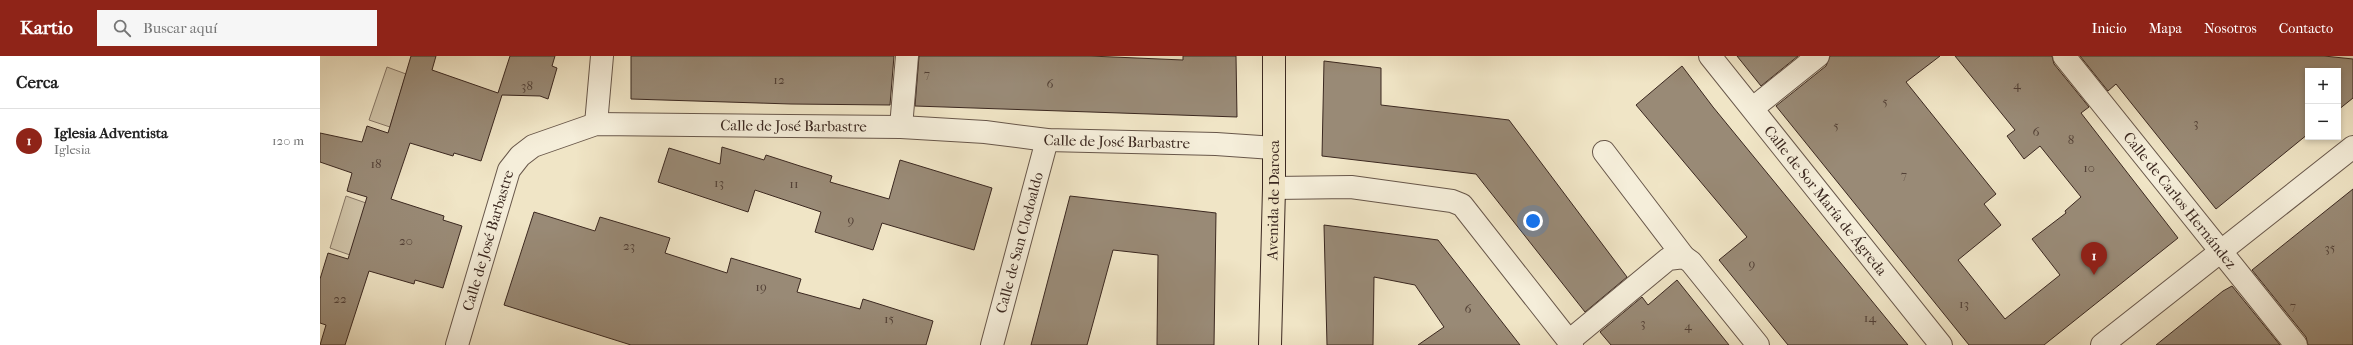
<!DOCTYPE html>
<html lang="es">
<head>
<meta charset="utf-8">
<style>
	:root { --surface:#fff; --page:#f6f6f6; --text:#222; --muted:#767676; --line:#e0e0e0; --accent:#8f2418 }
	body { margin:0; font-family:"IM FELL French Canon",serif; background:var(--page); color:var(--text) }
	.controls { position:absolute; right:12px; top:12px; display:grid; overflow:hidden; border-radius:0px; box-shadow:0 2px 6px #0003 }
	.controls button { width:36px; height:36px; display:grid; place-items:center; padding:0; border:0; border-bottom:1px solid var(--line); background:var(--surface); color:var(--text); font:20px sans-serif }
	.you { position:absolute; left:1213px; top:165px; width:14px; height:14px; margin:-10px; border:3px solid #fff; border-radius:50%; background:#1a73e8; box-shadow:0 0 0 6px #1a73e833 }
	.badge { display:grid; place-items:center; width:26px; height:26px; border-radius:50%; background:var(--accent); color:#fff; font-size:13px; font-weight:700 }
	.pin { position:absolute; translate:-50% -33px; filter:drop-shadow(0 1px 2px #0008) }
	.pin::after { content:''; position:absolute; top:21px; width:14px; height:12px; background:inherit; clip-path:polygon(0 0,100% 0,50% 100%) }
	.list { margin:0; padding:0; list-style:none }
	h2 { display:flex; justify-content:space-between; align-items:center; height:52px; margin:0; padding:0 16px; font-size:17px }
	h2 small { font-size:13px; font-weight:400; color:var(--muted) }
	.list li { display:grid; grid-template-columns:26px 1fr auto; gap:12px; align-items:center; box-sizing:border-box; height:64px; padding:0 16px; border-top:1px solid var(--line) }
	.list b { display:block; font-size:15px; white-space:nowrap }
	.list p { margin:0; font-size:13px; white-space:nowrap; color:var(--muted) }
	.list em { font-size:13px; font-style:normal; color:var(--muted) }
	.icon { flex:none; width:22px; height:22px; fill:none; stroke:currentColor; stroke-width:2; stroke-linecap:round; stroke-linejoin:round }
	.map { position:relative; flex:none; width:2033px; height:289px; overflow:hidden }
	header { display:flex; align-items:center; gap:24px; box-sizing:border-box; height:56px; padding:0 20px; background:var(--accent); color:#fff }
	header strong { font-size:19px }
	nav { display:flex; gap:22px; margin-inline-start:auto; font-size:14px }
	.search { width:280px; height:36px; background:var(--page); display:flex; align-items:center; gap:10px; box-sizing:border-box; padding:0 14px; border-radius:0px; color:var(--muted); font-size:15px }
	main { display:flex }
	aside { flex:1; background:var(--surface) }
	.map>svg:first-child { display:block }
	.green { fill:#d1c5aa; stroke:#867665 }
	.building { fill:#998a76; stroke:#3b2820 }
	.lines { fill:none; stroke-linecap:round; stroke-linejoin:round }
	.minor-casing { stroke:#68574a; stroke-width:24 }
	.major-casing { stroke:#3b2820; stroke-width:24 }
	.minor { stroke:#f5eeda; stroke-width:22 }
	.major { stroke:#f0e5c6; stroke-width:22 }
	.labels { text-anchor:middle; stroke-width:4; stroke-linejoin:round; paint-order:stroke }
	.number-label { font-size:13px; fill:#524036 }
	.street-label { font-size:15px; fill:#3b2820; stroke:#f5eeda }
</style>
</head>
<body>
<header>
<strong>Kartio</strong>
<div class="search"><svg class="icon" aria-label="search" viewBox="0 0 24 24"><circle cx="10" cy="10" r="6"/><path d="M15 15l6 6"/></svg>Buscar aquí</div>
<nav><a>Inicio</a><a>Mapa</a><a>Nosotros</a><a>Contacto</a></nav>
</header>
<main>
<aside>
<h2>Cerca<small></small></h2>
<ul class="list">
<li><span class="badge">1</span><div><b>Iglesia Adventista</b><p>Iglesia</p></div><em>120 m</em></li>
</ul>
</aside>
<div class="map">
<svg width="2033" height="289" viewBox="0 0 2033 289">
	<rect width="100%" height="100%" fill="#f0e5c6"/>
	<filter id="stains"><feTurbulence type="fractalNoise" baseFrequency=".005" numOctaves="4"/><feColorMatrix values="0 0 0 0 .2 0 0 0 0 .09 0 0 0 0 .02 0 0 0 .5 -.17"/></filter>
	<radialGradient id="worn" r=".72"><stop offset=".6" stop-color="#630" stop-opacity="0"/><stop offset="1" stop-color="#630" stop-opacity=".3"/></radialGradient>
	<g class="green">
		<path d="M 67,11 L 86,18 L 70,71 L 49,64 Z"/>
		<path d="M 26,140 L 46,147 L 30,199 L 10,192 Z"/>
	</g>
	<g class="building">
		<path d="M 91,0 L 116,0 L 112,14 L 178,37 L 190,0 L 235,0 L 232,10 L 237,12 L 228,43 L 220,40 L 182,39 L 161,105 L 134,97 L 133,100 L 90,87 L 71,143 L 124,160 L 123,164 L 142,170 L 123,232 L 95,224 L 94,228 L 49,215 L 25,289 L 0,289 L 6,269 L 0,267 L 0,223 L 8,197 L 28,203 L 47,141 L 27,135 L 32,117 L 0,106 L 0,77 L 42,86 L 47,70 L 68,77 Z"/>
		<path d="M 311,0 L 574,0 L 570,49 L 471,48 L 311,43 Z"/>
		<path d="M 599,0 L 770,0 L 863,4 L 863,0 L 916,0 L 917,61 L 595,50 Z"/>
		<path d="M 1417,0 L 1478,0 L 1441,30 Z"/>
		<path d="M 1510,0 L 1620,0 L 1586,26 L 1676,138 L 1664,148 L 1681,169 L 1638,204 L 1685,263 L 1740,219 L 1712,183 L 1746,157 L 1745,155 L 1761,141 L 1720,90 L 1704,103 L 1687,80 L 1695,74 L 1635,0 L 1732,0 L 1734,8 L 1769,51 L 1761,57 L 1858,182 L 1724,289 L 1649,289 L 1456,50 L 1506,10 Z"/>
		<path d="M 1760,0 L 2004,0 L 2033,3 L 2033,42 L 2018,54 L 2018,15 L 1988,15 L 1988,78 L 1896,153 L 1796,28 L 1788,35 Z"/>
		<path d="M 1004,5 L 1061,12 L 1061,49 L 1189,64 L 1307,221 L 1265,256 L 1156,118 L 1002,100 Z"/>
		<path d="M 1362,10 L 1393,51 L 1588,289 L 1468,289 L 1399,204 L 1427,181 L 1316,49 Z"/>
		<path d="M 402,91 L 444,104 L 446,99 L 480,110 L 512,120 L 510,126 L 569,143 L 580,104 L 672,132 L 654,194 L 562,167 L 553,194 L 495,176 L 501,156 L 435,134 L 428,156 L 338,126 L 349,92 L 400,108 Z"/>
		<path d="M 2033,133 L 2033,289 L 1988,289 L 1986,281 L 1932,214 Z"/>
		<path d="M 750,140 L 896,157 L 894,289 L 837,289 L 838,199 L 793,194 L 767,289 L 711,289 Z"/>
		<path d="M 214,156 L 275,175 L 280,161 L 350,182 L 345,197 L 407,217 L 411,202 L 481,223 L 477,236 L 540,253 L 543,243 L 613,265 L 606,289 L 311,289 L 184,249 Z"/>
		<path d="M 1004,169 L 1118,184 L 1200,289 L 1098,289 L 1124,271 L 1095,229 L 1054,221 L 1053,289 L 1007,289 Z"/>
		<path d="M 1357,224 L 1409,289 L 1291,289 L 1280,276 L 1322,241 L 1328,249 Z"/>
		<path d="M 1912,230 L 1960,289 L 1836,289 L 1903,235 Z"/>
	</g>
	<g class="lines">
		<defs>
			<g id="minor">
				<path id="s1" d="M 1390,0 L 1621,289"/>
				<path id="s2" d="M 1744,0 L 1976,289"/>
				<path d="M 1433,52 L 1498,0"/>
				<path d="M 276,68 L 282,0"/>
				<path d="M 581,71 L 587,0"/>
				<path d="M 1284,96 L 1364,201"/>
				<path d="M 954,132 L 1031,131 L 1132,145 L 1142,149 L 1252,289"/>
				<path d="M 1249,285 L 1348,203 L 1364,201 L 1371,206 L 1438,289"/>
				<path id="s3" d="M 137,289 L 189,114 L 200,100 L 213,90 L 276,68 L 581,71 L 665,76 L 727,84 L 896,88 L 954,92"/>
				<path id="s4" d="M 672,289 L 727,84"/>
				<path d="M 1782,289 L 2033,91"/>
			</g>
			<g id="major">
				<path id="s5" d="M 950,289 L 954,132 L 954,0"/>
			</g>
		</defs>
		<use href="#minor" class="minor-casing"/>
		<use href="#major" class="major-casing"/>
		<use href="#minor" class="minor"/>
		<use href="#major" class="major"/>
	</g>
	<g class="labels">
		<g class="number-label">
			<text x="607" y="22">7</text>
			<text x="459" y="28">12</text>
			<text x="730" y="32">6</text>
			<text x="1697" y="33">4</text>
			<text x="207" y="34">38</text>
			<text x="1565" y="50">5</text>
			<text x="1876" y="71">3</text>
			<text x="1516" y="74">5</text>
			<text x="1716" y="80">6</text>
			<text x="1751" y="88">8</text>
			<text x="56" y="112">18</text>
			<text x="1769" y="116">10</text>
			<text x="1584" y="123">7</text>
			<text x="399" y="131">13</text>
			<text x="474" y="132">11</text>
			<text x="531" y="168">9</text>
			<text x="86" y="189">20</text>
			<text x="309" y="194">23</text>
			<text x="2010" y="196">35</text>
			<text x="1432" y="212">9</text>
			<text x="441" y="235">19</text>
			<text x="20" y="247">22</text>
			<text x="1644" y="252">13</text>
			<text x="1973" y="254">7</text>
			<text x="1148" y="257">6</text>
			<text x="1550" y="266">14</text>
			<text x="569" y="267">15</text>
			<text x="1323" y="271">3</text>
			<text x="1368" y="274">4</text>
		</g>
		<g class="street-label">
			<text dy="5" stroke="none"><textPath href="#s3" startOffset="481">Calle de José Barbastre</textPath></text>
			<text dy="5" stroke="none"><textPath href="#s3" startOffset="805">Calle de José Barbastre</textPath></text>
			<text dy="5" stroke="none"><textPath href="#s1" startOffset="185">Calle de Sor María de Ágreda</textPath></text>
			<text dy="5" stroke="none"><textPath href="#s2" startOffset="185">Calle de Carlos Hernández</textPath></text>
			<text dy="5" stroke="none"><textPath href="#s5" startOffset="145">Avenida de Daroca</textPath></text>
			<text dy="5" stroke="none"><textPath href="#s3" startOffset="109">Calle de José Barbastre</textPath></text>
			<text dy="5" stroke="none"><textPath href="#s4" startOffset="106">Calle de San Clodoaldo</textPath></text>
		</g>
	</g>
	<rect width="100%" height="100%" filter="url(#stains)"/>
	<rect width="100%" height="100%" fill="url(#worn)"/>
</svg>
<div class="controls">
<button>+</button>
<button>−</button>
</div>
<div class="you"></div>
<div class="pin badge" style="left:1774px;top:219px">1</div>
</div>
</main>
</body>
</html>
